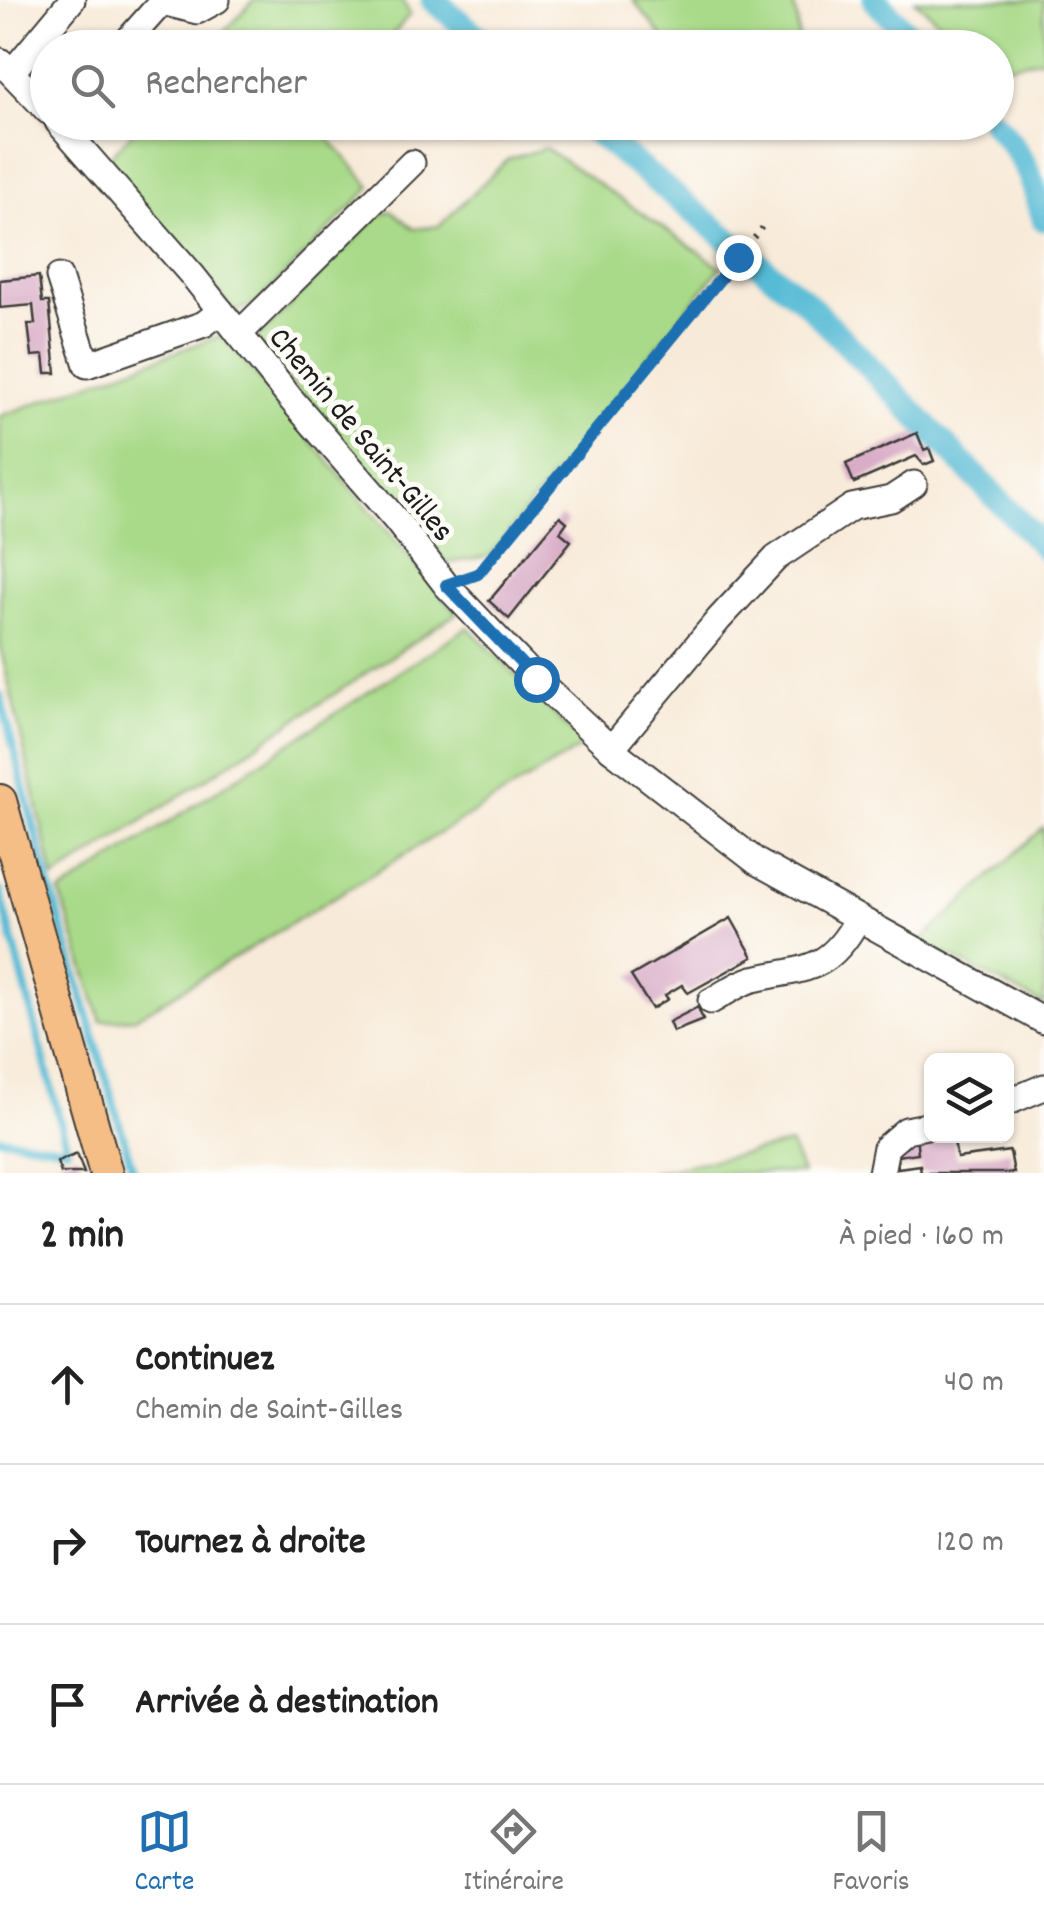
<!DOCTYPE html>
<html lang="fr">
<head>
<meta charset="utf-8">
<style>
	:root { --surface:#fff; --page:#f6f6f6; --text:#222; --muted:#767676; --line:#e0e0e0; --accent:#1f6fb2 }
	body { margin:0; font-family:Dekko,sans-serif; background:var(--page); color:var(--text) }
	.controls { position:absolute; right:30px; bottom:30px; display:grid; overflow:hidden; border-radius:15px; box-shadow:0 2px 8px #0004 }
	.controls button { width:90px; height:90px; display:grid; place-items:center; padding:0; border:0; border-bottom:2px solid var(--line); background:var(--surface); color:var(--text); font:50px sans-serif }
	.stop { position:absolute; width:30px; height:30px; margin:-22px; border:8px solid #1f6fb2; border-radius:50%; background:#fff }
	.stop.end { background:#1f6fb2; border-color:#fff; box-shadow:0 2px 10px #0008 }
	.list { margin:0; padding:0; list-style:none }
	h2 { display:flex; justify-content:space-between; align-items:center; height:130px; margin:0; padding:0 40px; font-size:42px }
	h2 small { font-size:32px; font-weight:400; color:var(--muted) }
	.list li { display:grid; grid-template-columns:65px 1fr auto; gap:30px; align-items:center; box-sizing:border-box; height:160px; padding:0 40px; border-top:2px solid var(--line) }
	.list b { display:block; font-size:38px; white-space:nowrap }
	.list p { margin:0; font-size:32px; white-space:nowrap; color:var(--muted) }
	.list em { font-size:32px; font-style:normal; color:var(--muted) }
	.icon { flex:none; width:55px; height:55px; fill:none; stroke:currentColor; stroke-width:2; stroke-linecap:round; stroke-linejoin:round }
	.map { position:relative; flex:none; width:1044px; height:1173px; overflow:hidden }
	.search { position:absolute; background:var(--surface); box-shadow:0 2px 8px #0004; left:30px; right:30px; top:30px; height:110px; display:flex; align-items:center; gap:25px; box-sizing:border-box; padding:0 35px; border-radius:55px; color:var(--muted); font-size:38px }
	.sheet { height:610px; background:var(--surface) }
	nav { display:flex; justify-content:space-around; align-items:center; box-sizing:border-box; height:140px; border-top:2px solid var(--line); background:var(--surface); font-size:28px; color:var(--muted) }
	nav a { display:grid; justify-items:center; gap:5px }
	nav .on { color:var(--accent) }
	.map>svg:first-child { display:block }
	.green { fill:#a9da89; stroke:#627b52; stroke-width:2.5 }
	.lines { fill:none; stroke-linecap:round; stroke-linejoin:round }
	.stream { stroke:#56bbd5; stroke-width:8 }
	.canal { stroke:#56bbd5; stroke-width:25 }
	.building { fill:#d4a2c1 }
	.minor-casing { stroke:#3d3b38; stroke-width:29 }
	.major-casing { stroke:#3d3b38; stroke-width:36 }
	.path { stroke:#3d3b38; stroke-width:5; stroke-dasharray:2.5 8; stroke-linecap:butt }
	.minor { stroke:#fff; stroke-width:25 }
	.major { stroke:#f6be87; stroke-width:32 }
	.route { stroke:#1f6fb2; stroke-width:12 }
	.labels { text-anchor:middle; stroke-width:10; stroke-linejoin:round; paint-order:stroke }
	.street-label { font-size:32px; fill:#1c1c1c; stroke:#fdfcf7 }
</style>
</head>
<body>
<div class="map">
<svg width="1044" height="1173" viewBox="0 0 1044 1173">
	<rect width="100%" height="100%" fill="#fdfcf7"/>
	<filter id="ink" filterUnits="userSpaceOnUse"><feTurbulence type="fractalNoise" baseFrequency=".01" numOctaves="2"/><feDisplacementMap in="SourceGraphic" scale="20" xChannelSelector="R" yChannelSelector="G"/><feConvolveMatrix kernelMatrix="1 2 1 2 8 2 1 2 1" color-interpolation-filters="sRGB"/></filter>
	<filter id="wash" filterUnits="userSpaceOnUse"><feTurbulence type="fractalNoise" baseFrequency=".0048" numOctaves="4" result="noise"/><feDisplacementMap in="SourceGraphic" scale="40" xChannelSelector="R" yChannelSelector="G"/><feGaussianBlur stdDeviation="2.25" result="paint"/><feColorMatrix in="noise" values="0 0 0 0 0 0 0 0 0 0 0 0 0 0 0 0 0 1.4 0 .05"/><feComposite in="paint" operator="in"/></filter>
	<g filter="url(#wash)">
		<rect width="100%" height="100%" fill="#f8ead8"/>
		<g class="green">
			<path d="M 254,0 L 402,0 L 410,14 L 382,47 L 210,47 Z"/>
			<path d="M 633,0 L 792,0 L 797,19 L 799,47 L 671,47 Z"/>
			<path d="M 915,0 L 1044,0 L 1044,58 L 997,68 L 996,48 L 966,47 Z"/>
			<path d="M 141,123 L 320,123 L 318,126 L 371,187 L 257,303 L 235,312 L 105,162 Z"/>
			<path d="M 545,148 L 721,267 L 489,556 L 443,564 L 256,340 L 379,215 L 392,211 L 414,229 L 439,226 L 508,159 Z"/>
			<path d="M 222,335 L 457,613 L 54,879 L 0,646 L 0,416 Z"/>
			<path d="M 468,627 L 585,745 L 135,1018 L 101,1021 L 60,893 Z"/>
			<path d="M 1044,827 L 1044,1005 L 921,941 Z"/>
			<path d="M 790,1144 L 802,1173 L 649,1173 L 650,1173 Z"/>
		</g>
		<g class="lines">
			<g class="stream">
				<path d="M 0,695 L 44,866 L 134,1173"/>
				<path d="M 0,891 L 67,1148 L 0,1138"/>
			</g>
			<g class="canal">
				<path d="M 433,0 L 491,48"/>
				<path d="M 875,0 L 921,48"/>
				<path d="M 583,122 L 807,303 L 1044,547"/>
				<path d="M 993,122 C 1025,156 1031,175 1044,219"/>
			</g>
		</g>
		<g id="blocks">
			<g class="building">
				<path d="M 388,122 L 426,122 L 419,130 L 411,123 L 400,136 L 386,124 Z"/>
				<path d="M 39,276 L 42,302 L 49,302 L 56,373 L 46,373 L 44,355 L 32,356 L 28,324 L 35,324 L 33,305 L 0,308 L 0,280 Z"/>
				<path d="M 917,433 L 924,450 L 929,448 L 934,461 L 924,465 L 916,456 L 854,483 L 846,464 Z"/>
				<path d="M 560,516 L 567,522 L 560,532 L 571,541 L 509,619 L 489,601 Z"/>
				<path d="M 731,918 L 753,957 L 688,993 L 682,985 L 665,995 L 668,999 L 652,1009 L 631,976 Z"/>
				<path d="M 698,1007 L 703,1020 L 673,1032 L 669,1022 Z"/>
				<path d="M 916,1135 L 953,1136 L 957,1158 L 1010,1151 L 1014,1173 L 921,1173 L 920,1165 L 898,1168 L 897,1156 L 918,1153 Z"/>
				<path d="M 77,1154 L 84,1173 L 61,1173 L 57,1162 Z"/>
			</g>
		</g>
	</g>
	<g filter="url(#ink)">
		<use href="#blocks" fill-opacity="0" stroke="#3d3b38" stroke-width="2.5"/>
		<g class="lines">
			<defs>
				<g id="minor">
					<path d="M 121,48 L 162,2 L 197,11 L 217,0"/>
					<path d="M 0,61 L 48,111"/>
					<path d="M 12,72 L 72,0"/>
					<path d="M 58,122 L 193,276 L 290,398 L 396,520 L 446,585 L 536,679 L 611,749 L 757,862 L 1044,1021"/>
					<path d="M 59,277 L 87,365 L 204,324 L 221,311"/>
					<path d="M 239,334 L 412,163"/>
					<path d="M 611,749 L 719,619 L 776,558 L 852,507 L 891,499 L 914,484"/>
					<path d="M 711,1001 C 724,994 738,983 753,979 C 805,968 829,972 857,920"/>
					<path d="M 1006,1103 L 1044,1087"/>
					<path d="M 881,1173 L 886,1147 L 906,1130 L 932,1125"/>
				</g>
				<path id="major" d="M 0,801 L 106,1173"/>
			</defs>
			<use href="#minor" class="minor-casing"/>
			<use href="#major" class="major-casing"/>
			<path class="path" d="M 473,576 L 478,575 L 765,224"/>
			<use href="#minor" class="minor"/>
			<use href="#major" class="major"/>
		</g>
	</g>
	<g class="lines" filter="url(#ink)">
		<path class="route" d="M 536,679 L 446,585 L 478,574 L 738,257"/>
	</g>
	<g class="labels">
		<g class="street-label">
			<text transform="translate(363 433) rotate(50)" y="11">Chemin de Saint-Gilles</text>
		</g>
	</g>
</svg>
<div class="controls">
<button><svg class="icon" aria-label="layers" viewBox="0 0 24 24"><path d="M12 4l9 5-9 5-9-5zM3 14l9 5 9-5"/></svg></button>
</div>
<div class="stop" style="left:536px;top:679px"></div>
<div class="stop end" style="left:738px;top:257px"></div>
<div class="search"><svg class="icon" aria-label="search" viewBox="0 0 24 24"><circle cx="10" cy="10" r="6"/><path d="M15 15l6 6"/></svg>Rechercher</div>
</div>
<section class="sheet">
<h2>2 min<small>À pied · 160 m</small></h2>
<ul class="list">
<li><svg class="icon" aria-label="ahead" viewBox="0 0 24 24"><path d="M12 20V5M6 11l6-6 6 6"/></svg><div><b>Continuez</b><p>Chemin de Saint-Gilles</p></div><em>40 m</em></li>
<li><svg class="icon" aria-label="right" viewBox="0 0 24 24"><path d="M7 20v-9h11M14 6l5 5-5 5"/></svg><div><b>Tournez à droite</b></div><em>120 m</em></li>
<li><svg class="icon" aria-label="arrive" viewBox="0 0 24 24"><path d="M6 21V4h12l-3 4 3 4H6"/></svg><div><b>Arrivée à destination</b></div></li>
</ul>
</section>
<nav>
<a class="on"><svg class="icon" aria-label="map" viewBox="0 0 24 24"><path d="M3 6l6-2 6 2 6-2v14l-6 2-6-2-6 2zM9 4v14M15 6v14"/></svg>Carte</a>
<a><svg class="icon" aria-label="directions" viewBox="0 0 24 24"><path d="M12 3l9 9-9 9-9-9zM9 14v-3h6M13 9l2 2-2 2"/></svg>Itinéraire</a>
<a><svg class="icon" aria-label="saved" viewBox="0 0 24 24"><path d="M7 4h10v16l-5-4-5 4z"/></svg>Favoris</a>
</nav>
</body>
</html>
